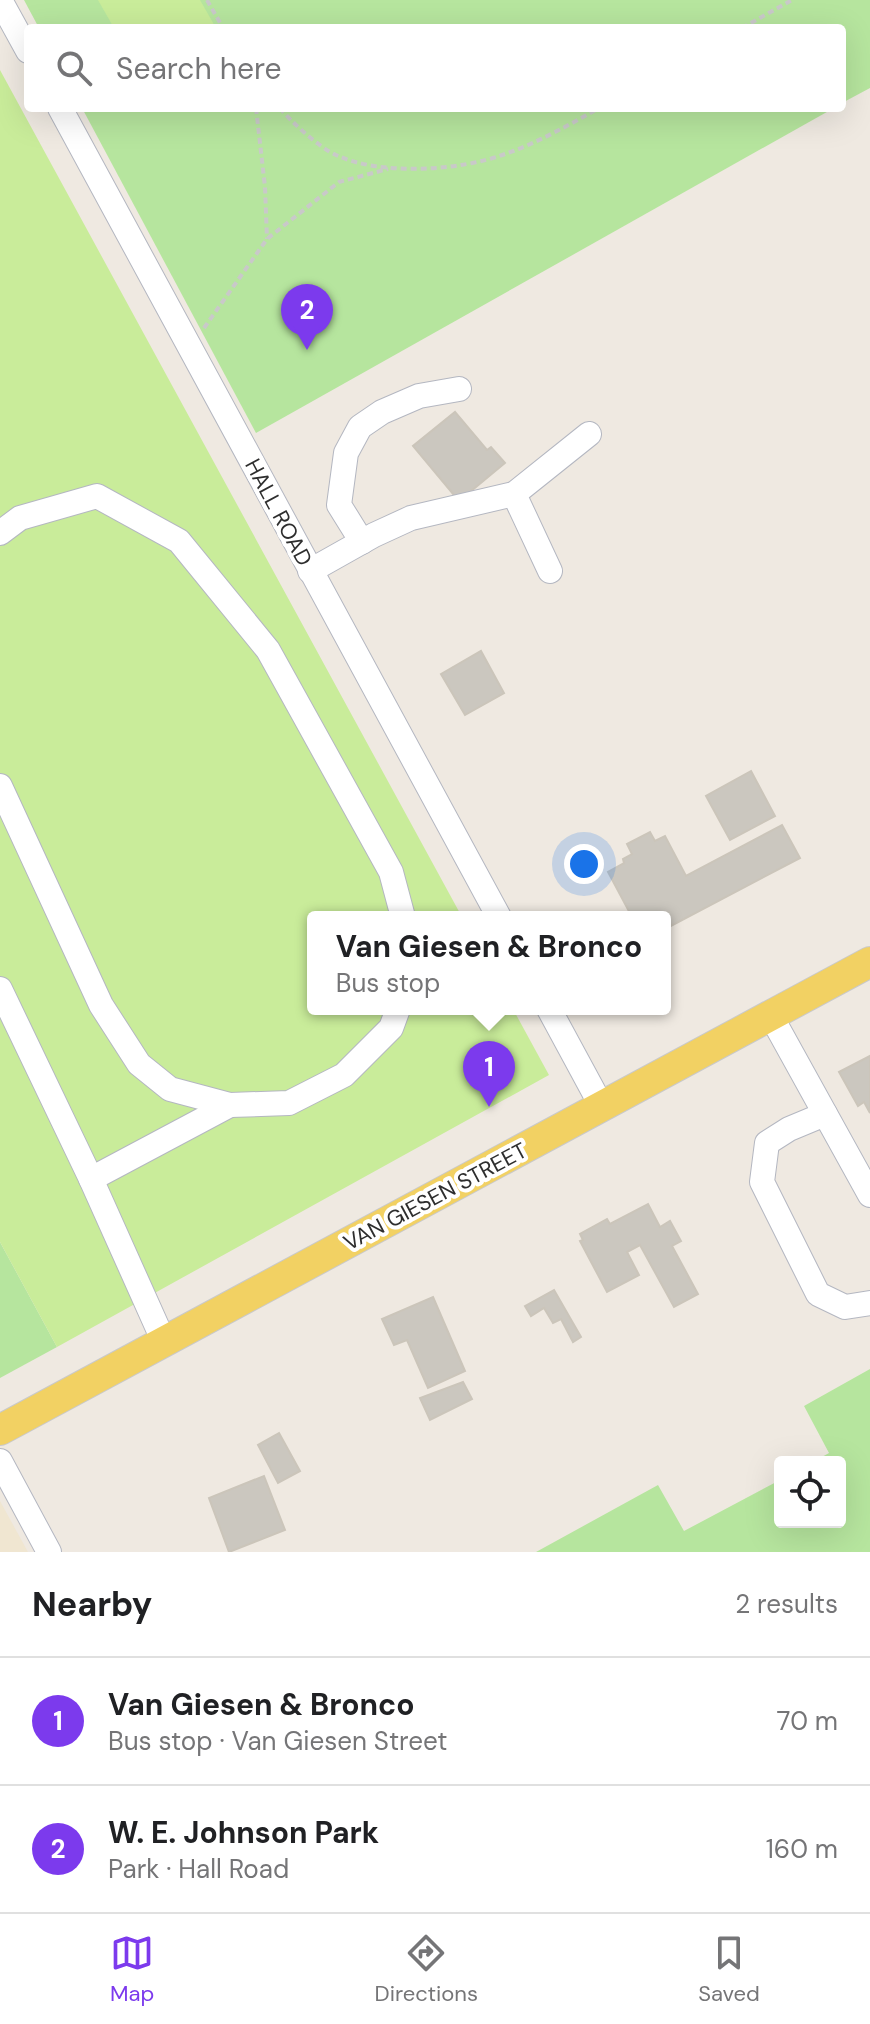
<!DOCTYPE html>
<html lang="en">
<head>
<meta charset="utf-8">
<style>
	:root { --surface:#fff; --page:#f6f6f6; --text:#202124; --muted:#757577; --line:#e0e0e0; --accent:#7c3aed }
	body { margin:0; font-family:"DM Sans",sans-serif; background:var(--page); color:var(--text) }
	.controls { position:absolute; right:24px; bottom:24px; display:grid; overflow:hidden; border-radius:8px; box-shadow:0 8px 32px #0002 }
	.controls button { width:72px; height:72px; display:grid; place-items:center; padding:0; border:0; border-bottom:2px solid var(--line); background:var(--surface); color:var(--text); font:40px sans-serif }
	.you { position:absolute; left:584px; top:864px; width:28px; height:28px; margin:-20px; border:6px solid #fff; border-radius:50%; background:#1a73e8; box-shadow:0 0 0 12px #1a73e833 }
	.badge { display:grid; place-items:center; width:52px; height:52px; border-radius:50%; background:var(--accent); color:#fff; font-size:26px; font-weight:700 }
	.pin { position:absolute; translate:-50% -66px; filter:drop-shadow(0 2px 4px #0008) }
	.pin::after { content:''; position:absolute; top:42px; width:28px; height:24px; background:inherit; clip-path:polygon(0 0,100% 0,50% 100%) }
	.popup { position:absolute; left:307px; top:911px; width:364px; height:104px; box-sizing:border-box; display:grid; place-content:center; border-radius:8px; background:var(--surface); filter:drop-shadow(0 2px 6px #0005); font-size:26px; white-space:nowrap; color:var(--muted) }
	.popup b { font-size:30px; color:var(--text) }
	.popup::after { content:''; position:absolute; left:50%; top:100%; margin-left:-16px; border:16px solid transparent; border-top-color:var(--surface) }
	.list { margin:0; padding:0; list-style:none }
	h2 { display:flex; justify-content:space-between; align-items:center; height:104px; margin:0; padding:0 32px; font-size:34px }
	h2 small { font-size:26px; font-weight:400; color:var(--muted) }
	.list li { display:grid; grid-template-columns:52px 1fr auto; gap:24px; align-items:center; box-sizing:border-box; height:128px; padding:0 32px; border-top:2px solid var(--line) }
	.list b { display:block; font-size:30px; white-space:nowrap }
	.list p { margin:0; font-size:26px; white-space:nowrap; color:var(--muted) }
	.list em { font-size:26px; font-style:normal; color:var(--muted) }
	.icon { flex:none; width:44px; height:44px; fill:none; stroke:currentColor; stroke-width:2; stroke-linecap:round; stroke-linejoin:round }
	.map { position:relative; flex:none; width:870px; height:1552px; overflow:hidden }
	.search { position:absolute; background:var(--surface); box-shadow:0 8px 32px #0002; left:24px; right:24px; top:24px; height:88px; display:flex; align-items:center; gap:20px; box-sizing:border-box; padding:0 28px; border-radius:8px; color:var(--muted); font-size:30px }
	.sheet { height:360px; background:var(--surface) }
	nav { display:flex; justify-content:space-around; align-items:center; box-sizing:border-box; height:112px; border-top:2px solid var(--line); background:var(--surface); font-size:22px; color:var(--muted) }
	nav a { display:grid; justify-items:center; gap:4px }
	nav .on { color:var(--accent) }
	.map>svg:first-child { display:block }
	.education { fill:#f0e6d1 }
	.green { fill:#b6e59e }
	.pitch { fill:#c9ec9a }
	.building { fill:#cbc7bf; stroke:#cbc5ba; stroke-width:2 }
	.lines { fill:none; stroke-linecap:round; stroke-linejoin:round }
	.minor-casing { stroke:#b4b7c1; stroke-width:26 }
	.major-casing { stroke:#c9c9c9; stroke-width:32 }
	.path { stroke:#c9c9c9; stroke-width:4; stroke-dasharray:6 4; stroke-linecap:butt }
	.minor { stroke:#fff; stroke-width:24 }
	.major { stroke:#f2d163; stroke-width:30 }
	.labels { text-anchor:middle; stroke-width:8; stroke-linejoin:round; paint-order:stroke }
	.street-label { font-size:22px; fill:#2e2e2e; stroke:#fff }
</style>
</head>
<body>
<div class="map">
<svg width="870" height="1552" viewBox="0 0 870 1552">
	<rect width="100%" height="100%" fill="#efe9e1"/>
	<path class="education" d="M 0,1501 L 28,1552 L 0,1552 Z"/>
	<g class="green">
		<path d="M 24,0 L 870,0 L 870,88 L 842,103 L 842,28 L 39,28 Z"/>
		<path d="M 82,108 L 834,108 L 256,433 Z"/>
		<path d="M 0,1242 L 57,1347 L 0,1378 Z"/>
		<path d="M 870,1369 L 870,1552 L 536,1552 L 658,1485 L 684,1531 L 780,1480 L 780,1522 L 840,1522 L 840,1462 L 813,1462 L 829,1453 L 804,1406 Z"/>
	</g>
	<g class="pitch">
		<path d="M 98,0 L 200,0 L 216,28 L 114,28 Z"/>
		<path d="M 0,70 L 462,917 L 313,917 L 313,1009 L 513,1009 L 549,1075 L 57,1347 L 0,1242 Z"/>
	</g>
	<g class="building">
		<path d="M 455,412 L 487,450 L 491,447 L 505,463 L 459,501 L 413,446 Z"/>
		<path d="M 481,651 L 504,693 L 465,715 L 441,674 Z"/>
		<path d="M 751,771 L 775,816 L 730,840 L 706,796 Z"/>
		<path d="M 782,825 L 800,858 L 665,929 L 665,917 L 632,917 L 608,872 L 624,863 L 623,859 L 632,854 L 627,844 L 650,832 L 655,841 L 665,836 L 686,876 Z"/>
		<path d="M 870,1056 L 870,1113 L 864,1102 L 858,1106 L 839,1072 Z"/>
		<path d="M 648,1204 L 660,1227 L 670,1221 L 681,1241 L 672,1246 L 698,1294 L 674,1307 L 640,1245 L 627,1252 L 639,1275 L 607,1292 L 580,1241 L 583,1240 L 580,1234 L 607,1219 L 610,1224 Z"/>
		<path d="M 554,1290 L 581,1337 L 573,1342 L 561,1319 L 553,1323 L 544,1308 L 531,1316 L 525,1306 Z"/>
		<path d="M 433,1297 L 465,1371 L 428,1388 L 407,1340 L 394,1345 L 382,1319 Z"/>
		<path d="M 463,1382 L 472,1399 L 430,1420 L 420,1398 Z"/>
		<path d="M 279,1433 L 300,1471 L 278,1483 L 258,1445 Z"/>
		<path d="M 264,1476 L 285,1530 L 229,1552 L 209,1498 Z"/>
	</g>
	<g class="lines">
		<defs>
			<g id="minor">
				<path d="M 0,0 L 28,51"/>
				<path d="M 60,108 L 499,917"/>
				<path d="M 514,494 L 550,571"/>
				<path d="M 0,533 L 20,518 L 97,496 L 179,541 L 268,650 L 391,872 L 403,917"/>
				<path d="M 362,542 L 339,505 L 346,453 L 360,427 L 382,412 L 419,396 L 459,389"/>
				<path d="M 310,571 L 374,535 L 411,518 L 514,494 L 589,434"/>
				<path d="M 0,786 L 101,1005 L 139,1064 L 170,1089 L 230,1105 L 289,1103 L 344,1075 L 391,1028 L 398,1009"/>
				<path d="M 0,989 L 91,1179 L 164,1342"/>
				<path d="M 549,1009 L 602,1107"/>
				<path d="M 771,1016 L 870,1195"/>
				<path d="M 825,1114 L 789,1129 L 767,1143 L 762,1182 L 818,1294 L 845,1307 L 870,1303"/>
				<path d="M 91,1179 L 230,1105"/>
				<path d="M 0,1461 L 49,1552"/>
			</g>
			<path id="major" d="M 0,1430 L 870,962"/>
		</defs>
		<use href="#minor" class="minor-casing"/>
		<use href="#major" class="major-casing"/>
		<g class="path">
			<path d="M 207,0 L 223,28"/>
			<path d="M 742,28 L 792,0"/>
			<path d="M 256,108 L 265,187 L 267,239"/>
			<path d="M 280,108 C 291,122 320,148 336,155 C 381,176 459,171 505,154 C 537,143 569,125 599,108"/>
			<path d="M 204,328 L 267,239 L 339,182 L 388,169"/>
		</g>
		<use href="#minor" class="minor"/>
		<use href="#major" class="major"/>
	</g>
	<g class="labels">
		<g class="street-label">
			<text transform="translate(279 512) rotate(62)" y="8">HALL ROAD</text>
			<text transform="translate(435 1196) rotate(-28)" y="8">VAN GIESEN STREET</text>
		</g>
	</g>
</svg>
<div class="controls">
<button><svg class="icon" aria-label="locate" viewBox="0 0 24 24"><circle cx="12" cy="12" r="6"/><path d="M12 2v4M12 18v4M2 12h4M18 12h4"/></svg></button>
</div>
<div class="you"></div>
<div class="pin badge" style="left:489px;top:1107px">1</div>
<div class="popup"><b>Van Giesen &amp; Bronco</b>Bus stop</div>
<div class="pin badge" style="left:307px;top:350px">2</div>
<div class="search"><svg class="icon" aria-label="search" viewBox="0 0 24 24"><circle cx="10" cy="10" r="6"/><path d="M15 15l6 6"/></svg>Search here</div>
</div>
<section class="sheet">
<h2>Nearby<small>2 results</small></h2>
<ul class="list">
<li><span class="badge">1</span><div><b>Van Giesen &amp; Bronco</b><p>Bus stop · Van Giesen Street</p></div><em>70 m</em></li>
<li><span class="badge">2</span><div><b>W. E. Johnson Park</b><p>Park · Hall Road</p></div><em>160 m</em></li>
</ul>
</section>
<nav>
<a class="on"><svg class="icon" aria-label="map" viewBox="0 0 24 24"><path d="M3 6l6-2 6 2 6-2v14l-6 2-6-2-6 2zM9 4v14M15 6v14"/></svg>Map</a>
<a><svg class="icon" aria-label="directions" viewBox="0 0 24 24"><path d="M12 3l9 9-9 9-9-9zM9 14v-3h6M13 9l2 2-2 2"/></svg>Directions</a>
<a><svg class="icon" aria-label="saved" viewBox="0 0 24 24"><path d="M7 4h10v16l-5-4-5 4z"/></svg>Saved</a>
</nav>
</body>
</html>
